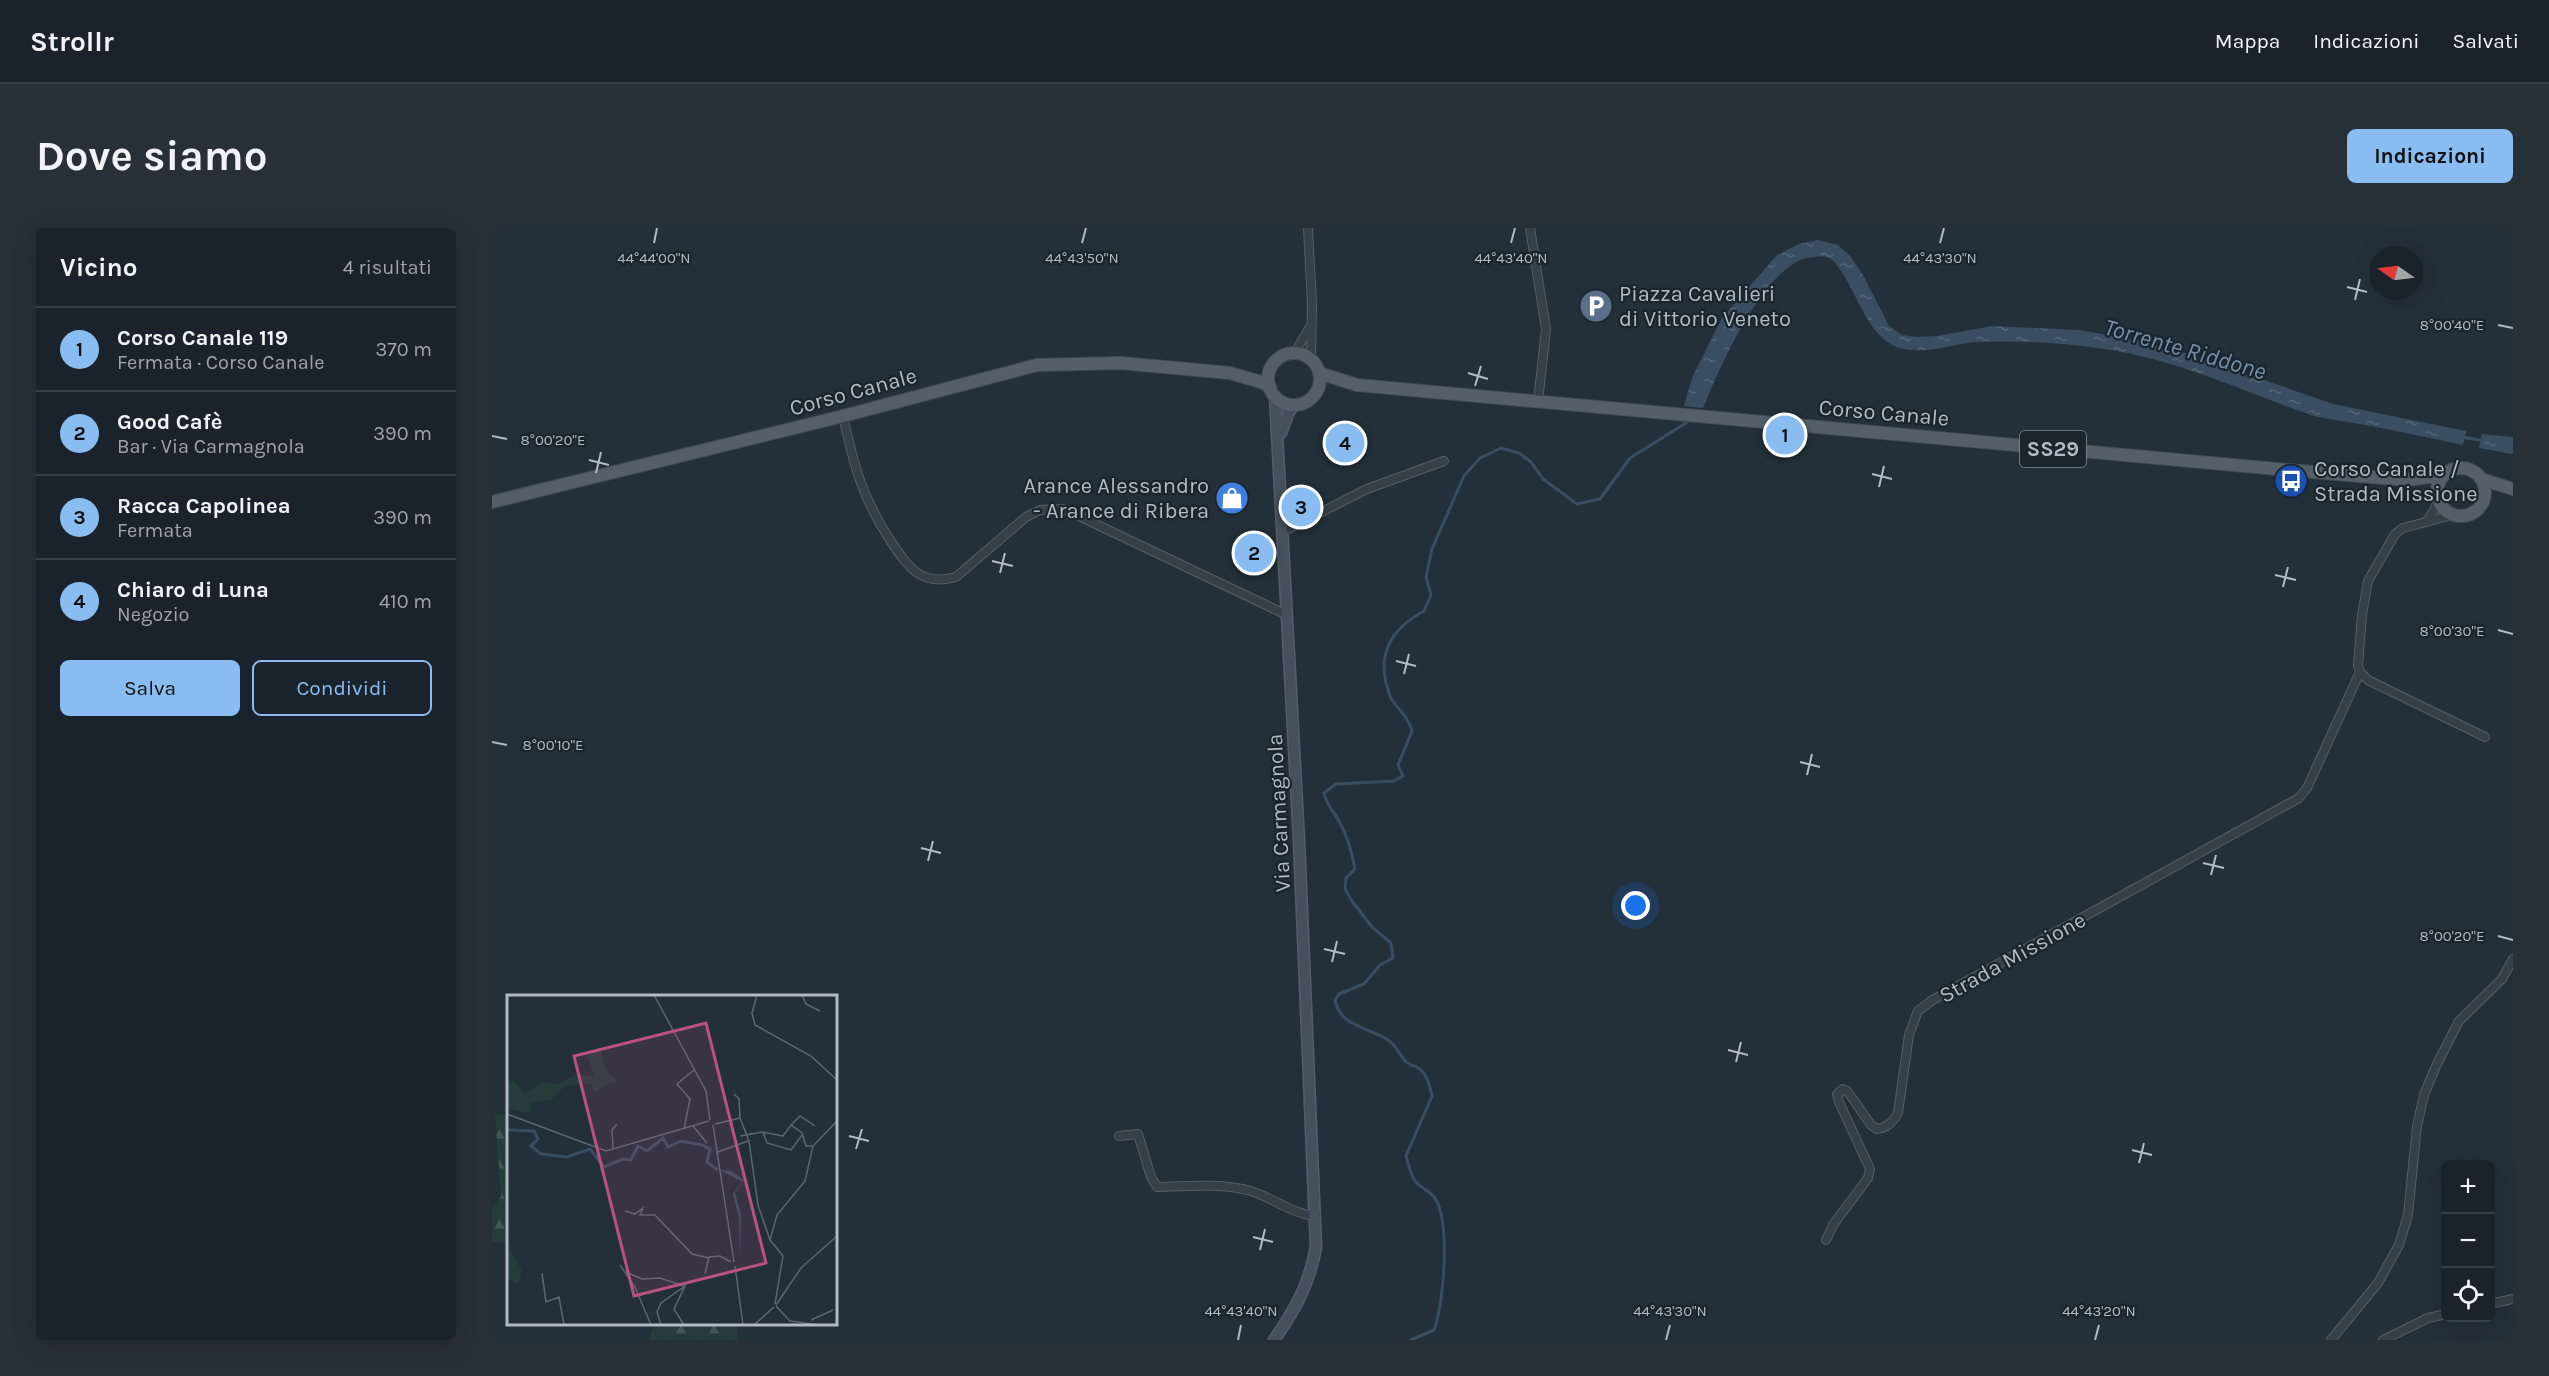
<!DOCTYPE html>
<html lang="it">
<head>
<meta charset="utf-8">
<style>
	:root { --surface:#1a232b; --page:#272f37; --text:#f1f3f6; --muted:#9fa4a9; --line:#384047; --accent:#89bdf2 }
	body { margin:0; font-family:Karla,sans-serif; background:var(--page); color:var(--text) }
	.controls { position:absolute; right:18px; bottom:18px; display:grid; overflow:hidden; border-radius:9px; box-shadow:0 6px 24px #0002 }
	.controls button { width:54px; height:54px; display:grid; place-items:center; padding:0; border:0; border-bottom:2px solid var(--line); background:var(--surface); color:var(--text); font:30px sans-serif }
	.compass { position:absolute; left:1877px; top:18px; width:54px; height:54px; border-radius:50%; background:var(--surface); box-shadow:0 6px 24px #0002; rotate:284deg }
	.you { position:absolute; left:1144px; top:678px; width:21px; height:21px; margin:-15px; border:4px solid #fff; border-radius:50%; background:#1a73e8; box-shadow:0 0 0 9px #1a73e833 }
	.badge { display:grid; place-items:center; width:39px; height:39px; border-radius:50%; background:var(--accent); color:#111; font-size:20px; font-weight:700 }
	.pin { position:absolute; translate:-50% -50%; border:3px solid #fff; box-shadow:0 2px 6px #0006 }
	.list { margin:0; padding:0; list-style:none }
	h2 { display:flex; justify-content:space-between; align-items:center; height:78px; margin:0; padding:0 24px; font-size:26px }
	h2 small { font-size:20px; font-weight:400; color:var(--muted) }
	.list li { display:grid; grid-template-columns:39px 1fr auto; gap:18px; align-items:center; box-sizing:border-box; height:84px; padding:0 24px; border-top:2px solid var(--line) }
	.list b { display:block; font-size:22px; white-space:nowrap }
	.list p { margin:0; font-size:20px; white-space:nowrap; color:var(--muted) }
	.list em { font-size:20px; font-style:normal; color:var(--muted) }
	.actions { display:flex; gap:12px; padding:18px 24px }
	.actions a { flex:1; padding:14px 0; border:2px solid var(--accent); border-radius:9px; text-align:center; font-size:21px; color:var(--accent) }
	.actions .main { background:var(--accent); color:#111 }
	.icon { flex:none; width:33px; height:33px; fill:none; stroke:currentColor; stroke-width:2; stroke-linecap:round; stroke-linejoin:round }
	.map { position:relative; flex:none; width:2021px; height:1112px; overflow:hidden; border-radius:9px }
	header { display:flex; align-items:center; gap:36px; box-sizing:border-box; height:84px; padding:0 30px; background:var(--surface); border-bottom:2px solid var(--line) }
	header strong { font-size:28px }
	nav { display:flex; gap:33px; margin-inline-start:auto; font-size:21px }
	.intro { display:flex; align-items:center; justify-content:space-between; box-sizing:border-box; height:144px; padding:0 36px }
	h1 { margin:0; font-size:42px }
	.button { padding:15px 27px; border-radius:9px; background:var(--accent); color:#111; font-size:21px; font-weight:700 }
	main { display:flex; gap:36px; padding:0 36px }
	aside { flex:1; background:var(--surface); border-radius:9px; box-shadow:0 6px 24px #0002 }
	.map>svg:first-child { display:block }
	.forest { fill:url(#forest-firs) }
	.water { fill:url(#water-ripples) }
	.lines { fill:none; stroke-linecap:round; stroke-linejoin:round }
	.stream { stroke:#394e62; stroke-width:3 }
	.minor-casing { stroke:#545e67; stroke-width:10 }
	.secondary-casing { stroke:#545e67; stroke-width:13 }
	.primary-casing { stroke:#434c55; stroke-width:14 }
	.minor { stroke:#364049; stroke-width:8 }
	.secondary { stroke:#45505c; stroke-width:10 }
	.primary { stroke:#545f6a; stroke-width:12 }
	.ticks { fill:none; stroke:#b1bbc5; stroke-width:2 }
	.labels { text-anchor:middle; stroke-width:4.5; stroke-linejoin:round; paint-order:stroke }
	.shield { fill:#1c252e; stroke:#848e98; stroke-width:1.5 }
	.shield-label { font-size:21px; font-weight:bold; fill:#b1bbc5 }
	.poi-label { font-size:22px; fill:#b1bbc5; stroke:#1c252e; text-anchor:start }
	.street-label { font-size:22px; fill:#b1bbc5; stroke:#1c252e }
	.water-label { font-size:24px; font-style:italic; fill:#738fa8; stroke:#1c252e }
	.inset-river { fill:none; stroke:#394e62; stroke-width:3 }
	.inset-road { fill:none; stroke:#5c6771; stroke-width:1.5 }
	.view { fill:#bc5180; fill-opacity:0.15; stroke:#bc5180; stroke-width:3 }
	.inset-edge { fill:none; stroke:#b1bbc5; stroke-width:3 }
	.ticks-label { font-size:15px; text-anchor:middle; fill:#b1bbc5; stroke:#1c252e; stroke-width:4.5; stroke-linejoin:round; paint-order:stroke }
</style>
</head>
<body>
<header>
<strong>Strollr</strong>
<nav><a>Mappa</a><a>Indicazioni</a><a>Salvati</a></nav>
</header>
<div class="intro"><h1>Dove siamo</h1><a class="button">Indicazioni</a></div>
<main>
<aside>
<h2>Vicino<small>4 risultati</small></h2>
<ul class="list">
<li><span class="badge">1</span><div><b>Corso Canale 119</b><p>Fermata · Corso Canale</p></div><em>370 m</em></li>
<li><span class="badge">2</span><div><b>Good Cafè</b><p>Bar · Via Carmagnola</p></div><em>390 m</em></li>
<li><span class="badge">3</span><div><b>Racca Capolinea</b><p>Fermata</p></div><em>390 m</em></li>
<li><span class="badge">4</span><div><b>Chiaro di Luna</b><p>Negozio</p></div><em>410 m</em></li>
</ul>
<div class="actions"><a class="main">Salva</a><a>Condividi</a></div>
</aside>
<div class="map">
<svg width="2021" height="1112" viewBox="0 0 2021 1112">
	<defs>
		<pattern id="forest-firs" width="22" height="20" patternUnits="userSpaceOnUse" patternTransform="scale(1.5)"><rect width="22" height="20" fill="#263c3b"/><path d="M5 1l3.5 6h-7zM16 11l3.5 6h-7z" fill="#435656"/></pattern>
		<pattern id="water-ripples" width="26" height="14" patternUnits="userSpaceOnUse" patternTransform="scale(1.5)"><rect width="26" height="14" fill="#394e62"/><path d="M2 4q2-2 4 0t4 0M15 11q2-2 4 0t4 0" fill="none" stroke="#536677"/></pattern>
	</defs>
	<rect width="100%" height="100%" fill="#232f39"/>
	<g class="forest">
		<path d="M 3,886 L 16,887 L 16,1015 L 0,1014 L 0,982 L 9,968 Z"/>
		<path d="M 162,1096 L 246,1096 L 245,1112 L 158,1112 Z"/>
	</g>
	<g class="water">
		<path d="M 1326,12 L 1346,17 L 1358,28 L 1371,47 L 1397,98 L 1410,107 L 1425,109 L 1445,108 L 1500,98 L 1587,102 L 1650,113 L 1703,128 L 1841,176 L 1974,203 L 1971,217 C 1938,210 1906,203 1873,197 C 1855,193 1836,192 1819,187 C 1750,163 1684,131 1612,121 C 1570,115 1527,112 1485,114 C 1461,116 1437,126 1412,121 C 1378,115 1367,69 1349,43 C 1345,38 1343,32 1337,30 C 1331,27 1321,29 1315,30 C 1270,41 1227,141 1211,180 L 1192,178 L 1200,150 L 1230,90 L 1285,27 L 1307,16 Z"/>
		<path d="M 1990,206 L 2021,209 L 2021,226 L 1987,220 Z"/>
	</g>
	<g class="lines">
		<g class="stream">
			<path d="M 1970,209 L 1993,213"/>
			<path d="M 919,1112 L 942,1102 C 952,1076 959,991 942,969 C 937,962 929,960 924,954 C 919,949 916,935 914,928 L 940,868 C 938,859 935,845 926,840 C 922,837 917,837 914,834 C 907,826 905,818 896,812 C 877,799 848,799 843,772 L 847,766 L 872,756 L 888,737 L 901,730 L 899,715 L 880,699 L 860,673 L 853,661 L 854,650 L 863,641 C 860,625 856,609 848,595 C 842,582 836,581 832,565 L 844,556 L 902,553 L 911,548 L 906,537 L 920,503 C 915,487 909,485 900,472 C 897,468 896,460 894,455 C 886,421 904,398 932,383 L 939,367 L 934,349 L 940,321 L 972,248 L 988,230 L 1009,220 L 1027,225 L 1039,234 L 1051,251 L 1085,276 L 1108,271 L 1138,230 L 1194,195 L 1196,192"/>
		</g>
		<defs>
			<g id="minor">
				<path d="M 816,0 L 820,76 L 819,132"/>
				<path d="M 1038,0 L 1054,101 L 1046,174"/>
				<path d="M 802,126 L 818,99"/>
				<path d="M 351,188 C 362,238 370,269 398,312 C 416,339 429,359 464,349 L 534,289 L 548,282 L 572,281 L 795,387"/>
				<path d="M 1960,287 L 1911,300 L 1903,306 L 1876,353 L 1870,387 L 1866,438 L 1868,444 L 1876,452 L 1993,509"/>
				<path d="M 1934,294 L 1942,283 L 1946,272"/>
				<path d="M 790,304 L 875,261 L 952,233"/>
				<path d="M 627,908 L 646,906 L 659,949 L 665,959 C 695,958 730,955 759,963 C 781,970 800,986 824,988"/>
				<path d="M 1334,1012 L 1341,997 L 1376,950 L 1378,941 L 1347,874 L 1345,866 L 1351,861 L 1356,864 L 1379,897 L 1385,901 C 1396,899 1400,895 1406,885 L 1417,807 L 1426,783 L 1439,773 L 1807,570 L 1815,560 L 1868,444"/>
				<path d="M 1998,1076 L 2021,1071"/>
				<path d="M 1839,1112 L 1886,1055 L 1907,1017 L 1916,987 L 1925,898 L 1932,867 L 1944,838 L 1967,793 L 2010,751 L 2021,731"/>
				<path d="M 1891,1112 L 1936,1090 L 1954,1086"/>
			</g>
			<g id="secondary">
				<path d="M 789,205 L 796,186 L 802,177"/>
				<path d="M 782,1112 C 804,1080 817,1057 824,1019 L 807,612 L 783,169"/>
			</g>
			<g id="primary">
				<circle cx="802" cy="151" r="26"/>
				<path d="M 827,145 L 865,157 L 1797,242 L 1915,252 L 1951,247"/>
				<circle cx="1969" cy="264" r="24"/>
				<path d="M 1989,251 L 2021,261"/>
				<path d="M 0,274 L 351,188 L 545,137 L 629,135 L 738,145 L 769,154 L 778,159"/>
			</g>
		</defs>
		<use href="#minor" class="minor-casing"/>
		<use href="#secondary" class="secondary-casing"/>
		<use href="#primary" class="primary-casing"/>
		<use href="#minor" class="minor"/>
		<use href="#secondary" class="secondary"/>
		<use href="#primary" class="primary"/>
	</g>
	<path class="ticks" d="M 162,15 L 165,0M 590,15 L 594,0M 1019,15 L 1023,0M 1448,15 L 1452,0M 1855,59 L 1875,64M 1863,72 L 1868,51M 2006,97 L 2021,100M 976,145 L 996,151M 983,158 L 989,138M 0,208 L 15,211M 97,232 L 117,237M 104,245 L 109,224M 1380,246 L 1400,251M 1387,259 L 1392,238M 500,333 L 521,338M 508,345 L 513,325M 1783,347 L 1804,352M 1791,359 L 1796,339M 2006,402 L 2021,406M 904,433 L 924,438M 912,446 L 917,426M 0,514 L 15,517M 1308,534 L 1328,539M 1315,547 L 1320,526M 429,620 L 449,625M 436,633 L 441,613M 1711,635 L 1732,640M 1719,647 L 1724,627M 2006,708 L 2021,712M 832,721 L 853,726M 840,734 L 845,713M 1236,822 L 1256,827M 1244,834 L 1249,814M 357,908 L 377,913M 364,921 L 370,901M 1640,922 L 1660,927M 1647,935 L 1652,915M 761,1009 L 781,1014M 768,1022 L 773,1001M 746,1112 L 749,1097M 1174,1112 L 1178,1097M 1603,1112 L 1607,1097"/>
	<defs>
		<symbol id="parking-disc" viewBox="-11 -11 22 22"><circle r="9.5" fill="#5c6f8a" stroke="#1c252e"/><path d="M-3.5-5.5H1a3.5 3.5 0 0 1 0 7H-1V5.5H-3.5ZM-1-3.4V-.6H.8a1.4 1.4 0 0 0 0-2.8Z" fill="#fff"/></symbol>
		<symbol id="bus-disc" viewBox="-11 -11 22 22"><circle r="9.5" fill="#1a4fb4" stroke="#1c252e"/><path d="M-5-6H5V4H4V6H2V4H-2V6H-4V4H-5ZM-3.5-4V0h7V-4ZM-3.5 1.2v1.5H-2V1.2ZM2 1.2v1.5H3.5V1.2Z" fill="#fff"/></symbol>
		<symbol id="shop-disc" viewBox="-11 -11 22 22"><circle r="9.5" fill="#3f7fe0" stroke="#1c252e"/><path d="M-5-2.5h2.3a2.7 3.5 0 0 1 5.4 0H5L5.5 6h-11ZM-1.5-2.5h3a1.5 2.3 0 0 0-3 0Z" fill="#fff"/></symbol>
	</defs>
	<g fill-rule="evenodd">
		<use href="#parking-disc" x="1085" y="59" width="38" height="38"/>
		<use href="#bus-disc" x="1780" y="234" width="38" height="38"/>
		<use href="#shop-disc" x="721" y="251" width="38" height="38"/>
	</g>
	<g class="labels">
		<rect class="shield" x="1528" y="203" width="66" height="36" rx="4.5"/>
		<g class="shield-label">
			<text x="1561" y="228">SS29</text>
		</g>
		<g class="poi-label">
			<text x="1127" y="73">Piazza Cavalieri<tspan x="1127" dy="25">di Vittorio Veneto</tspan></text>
			<text x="1822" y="248">Corso Canale /<tspan x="1822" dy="25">Strada Missione</tspan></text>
			<text x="717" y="265" text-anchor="end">Arance Alessandro<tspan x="717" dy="25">- Arance di Ribera</tspan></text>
		</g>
		<g class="street-label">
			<text transform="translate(361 163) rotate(-15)" y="8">Corso Canale</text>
			<text transform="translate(1392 184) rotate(5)" y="8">Corso Canale</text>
			<text transform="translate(786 585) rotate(-93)" y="8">Via Carmagnola</text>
			<text transform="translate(1520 729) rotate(-29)" y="8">Strada Missione</text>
		</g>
		<g class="water-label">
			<text transform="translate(1693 121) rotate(16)" y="8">Torrente Riddone</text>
		</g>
	</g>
	<g transform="translate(15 767)">
		<rect width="330" height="330" fill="#232f39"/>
		<path d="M 94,54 L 98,73 L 113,90 L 105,87 L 87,98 L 84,88 L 57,92 L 44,105 L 24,108 L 24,118 L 0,114 L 0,89 L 6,86 L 18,98 L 35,87 L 50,89 L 71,79 L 88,82 L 78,56 ZM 0,250 L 15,276 L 11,289 L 0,283 Z" fill="#263c3b"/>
		<path d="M 213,175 L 225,176 L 237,185 L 228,198 L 234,219 L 233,268 L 232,223 L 226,199 L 235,187 Z" fill="#394e62"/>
		<path class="inset-river" d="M 0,135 L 27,136 L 31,144 L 24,151 L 34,159 L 60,162 L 83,154 L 97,172 L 116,164 L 124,165 L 131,151 L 140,156 L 156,143 L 161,152 L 174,146 L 195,150 L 203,154 L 200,167 L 211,175"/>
		<path class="inset-road" d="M 147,0 L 199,96 L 203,125M 250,0 L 245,18 L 248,30 L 304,61 L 330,85M 295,0 L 299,9 L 313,16M 227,99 L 232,104 L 233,123 L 242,146 L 251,210 L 263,245M 0,119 L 99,156 L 202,126M 208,129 L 233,123M 206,130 L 227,267M 284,130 L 293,121 L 308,131M 186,131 L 200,148M 177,134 L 183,104 L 170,89 L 187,75M 256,137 L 260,148 L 284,155 L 296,139M 233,141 L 255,137 L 276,141 L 284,130 L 295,138 L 299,151 L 306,151M 106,153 L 105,135 L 110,129M 211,157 L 241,146M 118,216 L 128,219 L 136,213 L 133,220 L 148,220 L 185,259 L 202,263M 113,270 L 128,292 L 144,330M 228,271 L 236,330M 119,277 L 135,284 L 153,283 L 177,291M 35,278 L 39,307 L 52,302 L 57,330M 198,279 L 202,262 L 213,261 L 224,267M 268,309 L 276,261 L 263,245 L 270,220 L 298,186 L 306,151 L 330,126M 269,310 L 294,273 L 330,241M 269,311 L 283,326 L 313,330M 304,325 L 326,315M 154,330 L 150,317 L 154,308 L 178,291 L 167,314 L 177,330M 247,330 L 267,312"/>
		<path class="view" d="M 199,28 L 259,268 L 127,301 L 67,61 Z"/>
		<rect width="330" height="330" class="inset-edge"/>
	</g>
	<g class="ticks-label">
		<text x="162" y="35">44°44'00"N</text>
		<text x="590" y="35">44°43'50"N</text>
		<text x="1019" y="35">44°43'40"N</text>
		<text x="1448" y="35">44°43'30"N</text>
		<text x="1960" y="102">8°00'40"E</text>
		<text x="61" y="217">8°00'20"E</text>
		<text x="1960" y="408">8°00'30"E</text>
		<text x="61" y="522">8°00'10"E</text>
		<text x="1960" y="713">8°00'20"E</text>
		<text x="749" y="1088">44°43'40"N</text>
		<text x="1178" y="1088">44°43'30"N</text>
		<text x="1607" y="1088">44°43'20"N</text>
	</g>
</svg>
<div class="controls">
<button>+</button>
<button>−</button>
<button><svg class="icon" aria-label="locate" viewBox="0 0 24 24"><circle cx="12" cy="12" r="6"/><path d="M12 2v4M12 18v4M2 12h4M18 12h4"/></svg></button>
</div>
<svg class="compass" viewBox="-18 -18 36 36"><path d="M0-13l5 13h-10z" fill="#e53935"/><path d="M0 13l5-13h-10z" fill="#9fa4a9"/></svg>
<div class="you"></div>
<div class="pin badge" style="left:1293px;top:207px">1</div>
<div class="pin badge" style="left:762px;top:325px">2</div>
<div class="pin badge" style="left:809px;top:279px">3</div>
<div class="pin badge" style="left:853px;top:215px">4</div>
</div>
</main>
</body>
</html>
